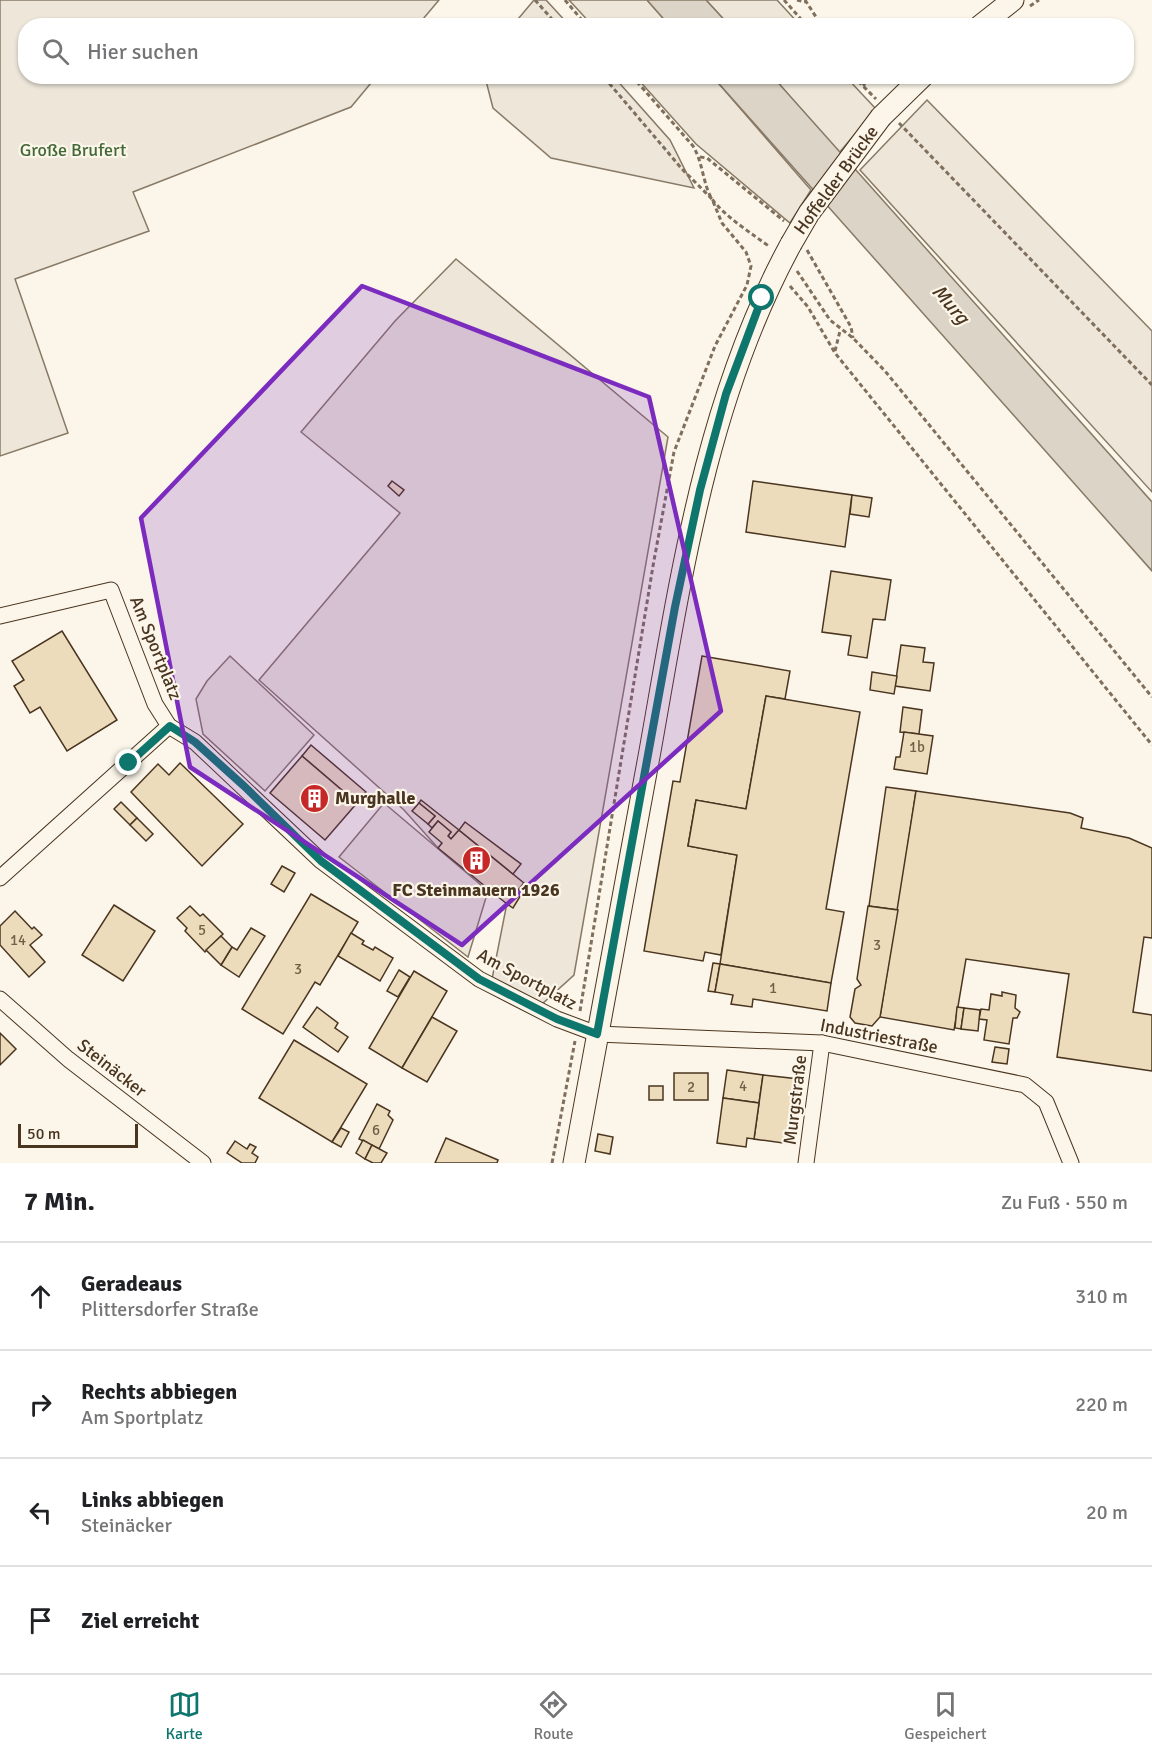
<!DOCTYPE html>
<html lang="de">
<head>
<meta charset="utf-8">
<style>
	:root { --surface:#fff; --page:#f2f2f2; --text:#202124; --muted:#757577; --line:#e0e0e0; --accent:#0f766e }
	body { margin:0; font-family:Signika,sans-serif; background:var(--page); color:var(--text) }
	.scale { position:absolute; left:18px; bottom:15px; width:120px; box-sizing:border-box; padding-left:6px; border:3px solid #4a3520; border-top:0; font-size:16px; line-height:21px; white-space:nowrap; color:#4a3520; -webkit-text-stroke:4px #fbf6e9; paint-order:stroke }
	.stop { position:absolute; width:18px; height:18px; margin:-14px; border:4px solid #0f766e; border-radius:50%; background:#fff }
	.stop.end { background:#0f766e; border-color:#fff; box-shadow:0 2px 6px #0008 }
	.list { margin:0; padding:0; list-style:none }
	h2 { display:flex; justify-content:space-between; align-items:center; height:78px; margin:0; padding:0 24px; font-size:26px }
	h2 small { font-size:20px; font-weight:400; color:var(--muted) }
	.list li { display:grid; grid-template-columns:39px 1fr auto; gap:18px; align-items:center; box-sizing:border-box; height:108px; padding:0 24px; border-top:2px solid var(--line) }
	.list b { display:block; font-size:22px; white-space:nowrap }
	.list p { margin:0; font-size:20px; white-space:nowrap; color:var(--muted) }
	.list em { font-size:20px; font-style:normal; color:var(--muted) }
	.icon { flex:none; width:33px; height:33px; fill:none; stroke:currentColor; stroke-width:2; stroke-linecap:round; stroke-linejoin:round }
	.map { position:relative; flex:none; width:1152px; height:1163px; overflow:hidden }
	.search { position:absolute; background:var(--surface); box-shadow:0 2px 4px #0004; left:18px; right:18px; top:18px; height:66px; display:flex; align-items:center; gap:15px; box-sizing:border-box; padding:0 21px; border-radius:24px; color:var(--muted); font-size:22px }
	.sheet { height:510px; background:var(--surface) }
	nav { display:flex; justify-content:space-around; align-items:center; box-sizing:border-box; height:84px; border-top:2px solid var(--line); background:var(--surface); font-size:16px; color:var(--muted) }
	nav a { display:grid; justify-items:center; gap:3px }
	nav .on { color:var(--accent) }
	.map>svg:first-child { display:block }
	.green { fill:#ede6d9; stroke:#887966; stroke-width:1.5 }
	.parking { fill:#ede7d9; stroke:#887966; stroke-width:1.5 }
	.water { fill:#dcd4c6; stroke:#887966; stroke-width:1.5 }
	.building { fill:#ecdcbc; stroke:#4a3520; stroke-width:1.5 }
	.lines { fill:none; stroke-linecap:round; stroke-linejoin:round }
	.street-casing { stroke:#4a3520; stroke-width:17 }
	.secondary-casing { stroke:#4a3520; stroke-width:23 }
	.path { stroke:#7f6f5c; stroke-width:3; stroke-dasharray:4.5 3; stroke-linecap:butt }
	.street { stroke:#fbf6e9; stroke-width:15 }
	.secondary { stroke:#fbf6e9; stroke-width:21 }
	.secondary-bridge-casing { stroke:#4a3520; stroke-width:23; stroke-linecap:butt }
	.secondary-bridge { stroke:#fbf6e9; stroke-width:21 }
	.route { stroke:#0f766e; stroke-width:8 }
	.marked { fill:#7b2cbf; fill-opacity:0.2; stroke:#7b2cbf; stroke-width:4.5; stroke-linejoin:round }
	.labels { text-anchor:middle; stroke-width:4.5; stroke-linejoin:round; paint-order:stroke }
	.number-label { font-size:15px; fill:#725f47 }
	.park-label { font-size:18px; fill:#436837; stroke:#fbf6e9 }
	.street-label { font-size:18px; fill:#4a3520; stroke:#fbf6e9 }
	.poi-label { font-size:18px; font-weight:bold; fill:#4a3520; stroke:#fbf6e9; text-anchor:start }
	.water-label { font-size:20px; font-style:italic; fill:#4a3520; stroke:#fbf6e9 }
</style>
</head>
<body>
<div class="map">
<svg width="1152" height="1163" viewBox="0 0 1152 1163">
	<rect width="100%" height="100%" fill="#fbf6e9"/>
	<g class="green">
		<path d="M 0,0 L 439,0 L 418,25 L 26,26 L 26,76 L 376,77 L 351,107 L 133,192 L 149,231 L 15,279 L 68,433 L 0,456 Z"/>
		<path d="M 534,0 L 546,0 L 569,25 L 513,25 Z"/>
		<path d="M 569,0 L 647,0 L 669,25 L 592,25 Z"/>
		<path d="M 706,0 L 777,0 L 800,25 L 729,25 Z"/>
		<path d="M 485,77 L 614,77 L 670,140 L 694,188 L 551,158 L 493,108 Z"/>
		<path d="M 636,77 L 713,77 L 811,190 L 790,223 L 696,144 Z"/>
		<path d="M 773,77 L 846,77 L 876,109 L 839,153 Z"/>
		<path d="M 927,100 L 1152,331 L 1152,492 L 860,170 Z"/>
		<path d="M 456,259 L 668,437 L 574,975 L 542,1004 L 492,979 L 507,903 L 438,848 L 404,810 L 259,680 L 400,513 L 301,432 L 395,321 Z"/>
		<path d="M 230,656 L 314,735 L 265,791 L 203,734 L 196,699 L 207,681 Z"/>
	</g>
	<path class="parking" d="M 384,803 L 488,891 L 468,957 L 339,857 Z"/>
	<g class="water">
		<path d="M 647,0 L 706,0 L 729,25 L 669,25 Z"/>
		<path d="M 713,77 L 773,77 L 1152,502 L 1152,571 Z"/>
	</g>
	<g class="building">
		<path d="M 392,481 L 404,490 L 399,496 L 388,486 Z"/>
		<path d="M 753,481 L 852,495 L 845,547 L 746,532 Z"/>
		<path d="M 852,495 L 872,498 L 869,517 L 850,514 Z"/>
		<path d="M 831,571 L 891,580 L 885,620 L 873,619 L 867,658 L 848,655 L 851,636 L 822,632 Z"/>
		<path d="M 62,631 L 117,720 L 67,751 L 40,707 L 30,713 L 14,686 L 24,680 L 12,661 Z"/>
		<path d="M 901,645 L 925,648 L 923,662 L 934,663 L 930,691 L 895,686 Z"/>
		<path d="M 702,656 L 790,671 L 785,699 L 766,696 L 746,809 L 696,800 L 688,846 L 737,855 L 721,955 L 705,952 L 703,961 L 644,951 L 673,781 L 680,782 Z"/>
		<path d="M 872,672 L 897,676 L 894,694 L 870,690 Z"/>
		<path d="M 766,696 L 860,712 L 826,909 L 844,912 L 831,983 L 720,964 L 737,855 L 688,846 L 696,800 L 746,809 Z"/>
		<path d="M 903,707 L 922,710 L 919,734 L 900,732 Z"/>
		<path d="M 904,732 L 933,736 L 927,774 L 894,769 L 896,757 L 900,757 Z"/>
		<path d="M 311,745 L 366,792 L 357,803 L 302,756 Z"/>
		<path d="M 302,756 L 357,803 L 325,840 L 270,793 Z"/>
		<path d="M 180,763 L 243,824 L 202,866 L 131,792 L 158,764 L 169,775 Z"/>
		<path d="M 886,787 L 916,791 L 898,910 L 869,906 Z"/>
		<path d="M 916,791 L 1070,813 L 1083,818 L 1081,828 L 1129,838 L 1152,848 L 1152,938 L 1144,937 L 1133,1012 L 1152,1015 L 1152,1071 L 1057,1057 L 1069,974 L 966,959 L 954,1030 L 880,1017 Z"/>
		<path d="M 421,800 L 459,830 L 451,839 L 448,836 L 451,832 L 438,821 L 432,828 L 428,824 L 435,816 L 419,803 Z"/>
		<path d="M 121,802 L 137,818 L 130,825 L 114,809 Z"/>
		<path d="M 419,803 L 435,816 L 428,824 L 412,811 Z"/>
		<path d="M 137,818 L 153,834 L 146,841 L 130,825 Z"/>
		<path d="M 438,821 L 451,832 L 448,836 L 451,839 L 459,830 L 524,883 L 507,904 L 438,848 L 442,843 L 429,832 Z"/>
		<path d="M 465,822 L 521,864 L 513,874 L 459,830 Z"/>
		<path d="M 282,866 L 295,873 L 284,892 L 271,884 Z"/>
		<path d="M 524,883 L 527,885 L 513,908 L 507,904 Z"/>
		<path d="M 311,894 L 358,922 L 320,985 L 315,982 L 283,1034 L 242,1009 Z"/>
		<path d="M 114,905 L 155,931 L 123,981 L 82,955 Z"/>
		<path d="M 190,906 L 200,916 L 203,914 L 223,934 L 205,952 L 185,931 L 187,928 L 177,918 Z"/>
		<path d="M 868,906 L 898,910 L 880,1017 L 872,1026 L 855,1023 L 850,1017 L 855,989 L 861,985 L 857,979 Z"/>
		<path d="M 15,911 L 32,929 L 34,927 L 42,935 L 30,945 L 45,962 L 29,977 L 0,945 L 0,926 Z"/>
		<path d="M 251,928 L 265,936 L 239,977 L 221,965 L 232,947 L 237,950 Z"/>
		<path d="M 351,933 L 364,941 L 362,944 L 373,950 L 375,947 L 393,958 L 380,981 L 338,956 Z"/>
		<path d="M 221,936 L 232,947 L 221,965 L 206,950 Z"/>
		<path d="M 713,963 L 720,964 L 715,992 L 708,991 Z"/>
		<path d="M 720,964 L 831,983 L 827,1011 L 753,999 L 752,1007 L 731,1004 L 733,995 L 715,992 Z"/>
		<path d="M 399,970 L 410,977 L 398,997 L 387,991 Z"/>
		<path d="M 414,971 L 447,991 L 402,1068 L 369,1048 Z"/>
		<path d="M 1002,992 L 1016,995 L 1015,1008 L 1020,1012 L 1017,1018 L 1013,1018 L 1009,1044 L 984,1040 L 987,1020 L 979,1019 L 981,1009 L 989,1010 L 991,994 L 1002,996 Z"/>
		<path d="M 317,1007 L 338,1023 L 335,1028 L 348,1037 L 338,1052 L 303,1027 Z"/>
		<path d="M 957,1007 L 964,1008 L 961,1029 L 955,1028 Z"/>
		<path d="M 964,1008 L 980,1010 L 978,1031 L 961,1029 Z"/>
		<path d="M 432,1017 L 457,1031 L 427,1082 L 402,1068 Z"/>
		<path d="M 0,1033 L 16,1049 L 0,1065 Z"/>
		<path d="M 294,1040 L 367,1084 L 332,1142 L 259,1098 Z"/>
		<path d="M 995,1047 L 1009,1049 L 1007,1064 L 992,1062 Z"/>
		<path d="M 727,1070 L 763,1075 L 759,1103 L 723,1098 Z"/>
		<rect x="674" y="1073" width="34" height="27"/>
		<path d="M 763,1075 L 799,1079 L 790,1144 L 754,1139 Z"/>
		<rect x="649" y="1086" width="14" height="14"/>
		<path d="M 723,1098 L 759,1103 L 754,1139 L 747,1138 L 746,1147 L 717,1143 Z"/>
		<path d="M 377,1104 L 390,1111 L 388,1115 L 393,1120 L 379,1149 L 359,1139 Z"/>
		<path d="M 341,1128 L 349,1132 L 341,1147 L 332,1142 Z"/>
		<path d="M 598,1134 L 613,1137 L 610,1154 L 595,1151 Z"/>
		<path d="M 446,1138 L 498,1160 L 497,1163 L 435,1163 Z"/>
		<path d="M 363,1140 L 372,1145 L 365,1159 L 356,1153 Z"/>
		<path d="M 235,1141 L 247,1149 L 250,1144 L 256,1147 L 252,1153 L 258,1157 L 255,1163 L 242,1163 L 227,1153 Z"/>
		<path d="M 372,1145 L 387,1153 L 381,1163 L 373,1163 L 365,1159 Z"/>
	</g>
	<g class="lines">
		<defs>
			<g id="street">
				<path d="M 0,616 L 111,590 L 155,704 L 169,726 L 195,742 L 321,861 L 479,979 L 557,1019 L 597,1034 L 822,1043 L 1025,1085 L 1046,1102 L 1071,1163"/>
				<path d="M 0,878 L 169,726"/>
				<path d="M 0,999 L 68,1059 L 203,1163"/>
				<path d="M 806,1163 L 822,1043"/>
			</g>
			<g id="secondary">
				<path d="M 980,26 L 1013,0"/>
				<path d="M 881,117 L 923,76"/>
				<path d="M 574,1163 C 599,1025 625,888 650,751 C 681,577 706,400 791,244"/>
			</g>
		</defs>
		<use href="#street" class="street-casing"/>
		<use href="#secondary" class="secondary-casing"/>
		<g class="path">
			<path d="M 535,0 L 558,26"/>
			<path d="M 565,0 L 587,26"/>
			<path d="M 784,0 L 807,26"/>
			<path d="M 797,0 L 805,2"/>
			<path d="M 805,0 L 822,26"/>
			<path d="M 1030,6 L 1039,0"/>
			<path d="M 632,76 L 693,146 C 703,162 703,185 712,199 C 723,215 755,236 770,247"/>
			<path d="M 853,76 L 876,99"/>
			<path d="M 858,76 L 865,86"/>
			<path d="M 899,123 L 1152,385"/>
			<path d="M 700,157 L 707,158 L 784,221"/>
			<path d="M 807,250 L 851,327 L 853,338"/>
			<path d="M 797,271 L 830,320 L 853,338 L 885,371 L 1152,697"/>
			<path d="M 790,286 L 808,307 L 835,353 L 1152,745"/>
			<path d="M 835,351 L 840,331"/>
			<path d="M 580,1011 L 653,566 L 674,452 L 715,346 L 747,285 L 751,266 L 746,252 L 722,223 L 712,199 L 682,169 L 603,76"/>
			<path d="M 552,1163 L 575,1041"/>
		</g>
		<use href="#street" class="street"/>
		<use href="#secondary" class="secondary"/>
		<defs>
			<path id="secondary-bridge" d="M 791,244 L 809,213 L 881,117"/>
		</defs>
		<use href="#secondary-bridge" class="secondary-bridge-casing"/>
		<use href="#secondary-bridge" class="secondary-bridge"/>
	</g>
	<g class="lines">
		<path class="route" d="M 129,763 L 170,726 L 195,742 L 244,786 L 321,861 L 479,979 L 557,1019 L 597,1034 L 675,607 L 700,490 L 726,394 L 762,298"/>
	</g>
	<path class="marked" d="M 362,286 L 649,397 L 721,711 L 462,945 L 190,767 L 141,518 Z"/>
	<defs>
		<symbol id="building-disc" viewBox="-11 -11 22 22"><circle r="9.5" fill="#c62828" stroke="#fbf6e9"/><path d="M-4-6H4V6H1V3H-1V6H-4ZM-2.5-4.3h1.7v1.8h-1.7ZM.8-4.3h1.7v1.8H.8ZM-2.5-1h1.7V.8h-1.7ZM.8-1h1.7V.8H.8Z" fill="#fff"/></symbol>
	</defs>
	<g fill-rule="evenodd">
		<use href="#building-disc" x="298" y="782" width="33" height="33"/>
		<use href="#building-disc" x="460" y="844" width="33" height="33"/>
	</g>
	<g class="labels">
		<g class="number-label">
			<text x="917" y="752">1b</text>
			<text x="202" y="935">5</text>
			<text x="18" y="945">14</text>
			<text x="877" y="950">3</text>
			<text x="298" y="974">3</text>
			<text x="773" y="993">1</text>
			<text x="743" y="1091">4</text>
			<text x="691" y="1092">2</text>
			<text x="376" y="1135">6</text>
		</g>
		<g class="park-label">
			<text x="73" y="156">Große Brufert</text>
		</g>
		<g class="street-label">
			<text transform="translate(836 180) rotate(-54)" y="6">Hoffelder Brücke</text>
			<text transform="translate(156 648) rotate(68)" y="6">Am Sportplatz</text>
			<text transform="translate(527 979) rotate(28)" y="6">Am Sportplatz</text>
			<text transform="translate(879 1036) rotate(11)" y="6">Industriestraße</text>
			<text transform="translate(112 1068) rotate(38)" y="6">Steinäcker</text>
			<text transform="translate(795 1100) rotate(-83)" y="6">Murgstraße</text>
		</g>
		<g class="poi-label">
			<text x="335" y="804">Murghalle</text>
			<text x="476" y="896" text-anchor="middle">FC Steinmauern 1926</text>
		</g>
		<g class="water-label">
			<text transform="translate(951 304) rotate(49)" y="7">Murg</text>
		</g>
	</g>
</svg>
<div class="scale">50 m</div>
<div class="stop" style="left:762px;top:298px"></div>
<div class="stop end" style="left:129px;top:763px"></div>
<div class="search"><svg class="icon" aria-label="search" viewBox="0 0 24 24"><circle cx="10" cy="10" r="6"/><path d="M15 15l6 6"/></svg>Hier suchen</div>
</div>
<section class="sheet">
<h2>7 Min.<small>Zu Fuß · 550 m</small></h2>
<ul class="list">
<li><svg class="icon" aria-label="ahead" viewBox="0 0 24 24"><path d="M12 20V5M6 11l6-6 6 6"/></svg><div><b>Geradeaus</b><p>Plittersdorfer Straße</p></div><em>310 m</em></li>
<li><svg class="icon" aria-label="right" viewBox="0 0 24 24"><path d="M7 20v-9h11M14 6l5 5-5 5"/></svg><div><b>Rechts abbiegen</b><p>Am Sportplatz</p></div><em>220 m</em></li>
<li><svg class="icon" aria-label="left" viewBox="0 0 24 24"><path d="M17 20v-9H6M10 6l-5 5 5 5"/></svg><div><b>Links abbiegen</b><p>Steinäcker</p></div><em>20 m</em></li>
<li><svg class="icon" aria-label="arrive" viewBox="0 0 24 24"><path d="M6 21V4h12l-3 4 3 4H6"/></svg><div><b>Ziel erreicht</b></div></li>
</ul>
</section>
<nav>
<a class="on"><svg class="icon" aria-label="map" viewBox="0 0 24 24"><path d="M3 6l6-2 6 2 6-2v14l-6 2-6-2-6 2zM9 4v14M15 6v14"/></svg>Karte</a>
<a><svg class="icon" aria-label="directions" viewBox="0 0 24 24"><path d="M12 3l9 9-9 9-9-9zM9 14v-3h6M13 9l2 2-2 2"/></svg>Route</a>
<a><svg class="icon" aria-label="saved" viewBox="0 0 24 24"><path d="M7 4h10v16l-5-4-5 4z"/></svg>Gespeichert</a>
</nav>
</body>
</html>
